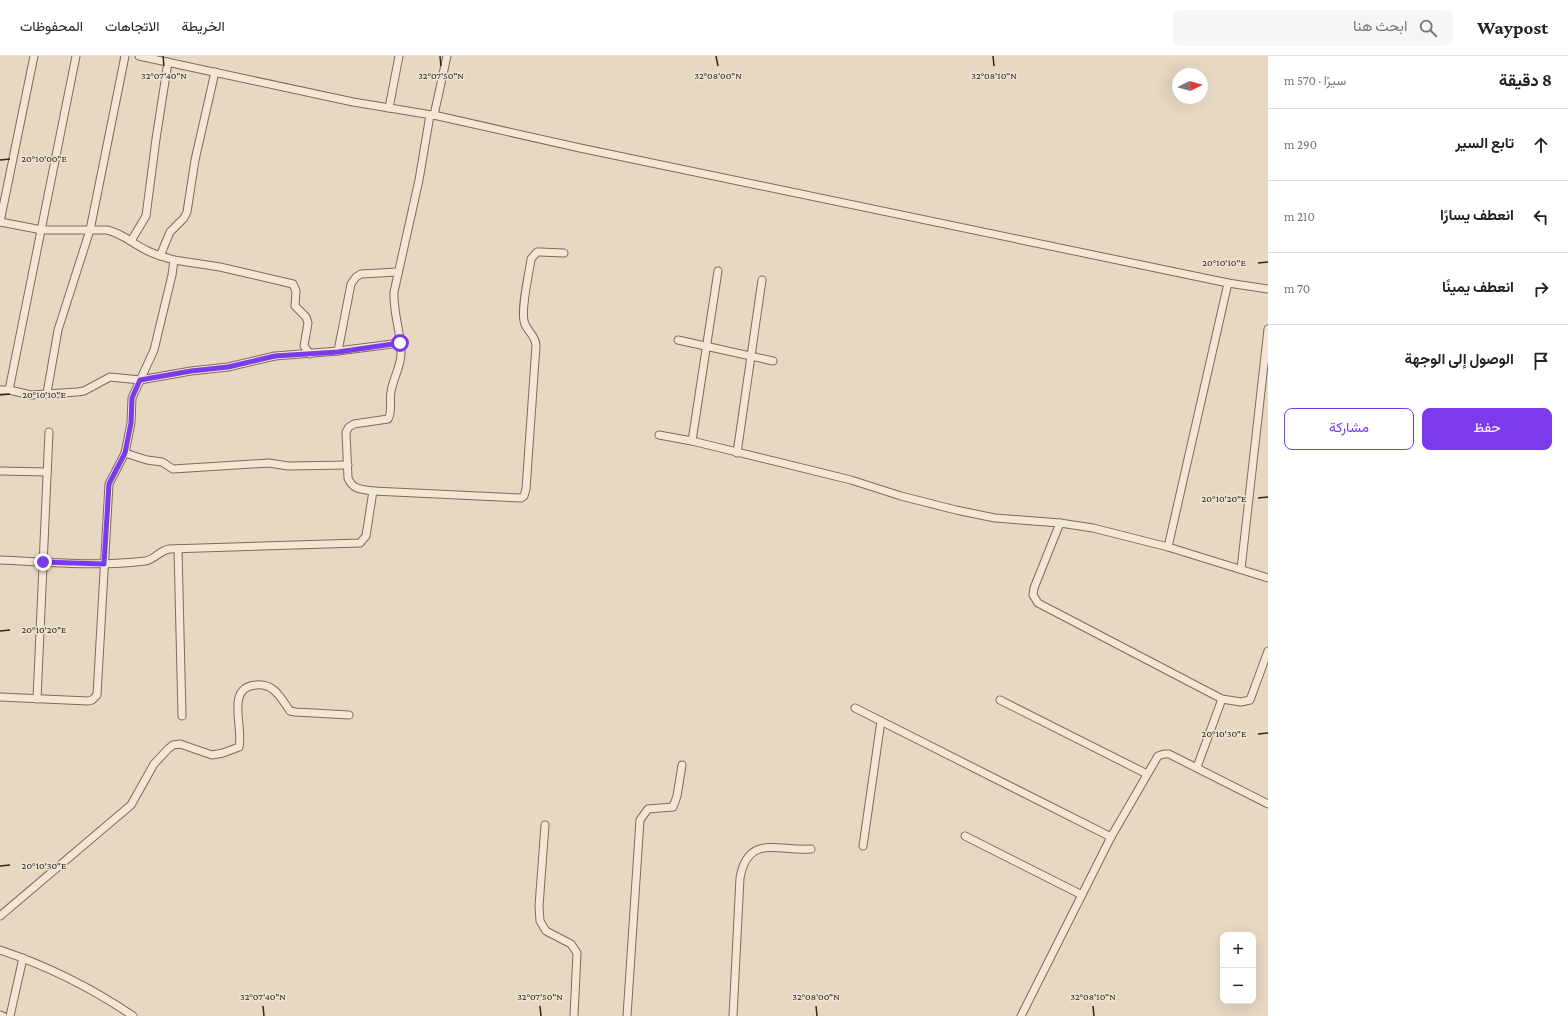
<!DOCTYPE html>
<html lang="ar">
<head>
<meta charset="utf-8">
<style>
	:root { --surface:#fff; --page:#f6f6f6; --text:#222; --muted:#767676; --line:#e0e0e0; --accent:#7c3aed }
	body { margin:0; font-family:"Crimson Pro",Vazirmatn,serif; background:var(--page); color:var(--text); direction:rtl }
	.controls { position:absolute; right:12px; bottom:12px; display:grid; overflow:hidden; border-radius:8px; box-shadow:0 4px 16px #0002 }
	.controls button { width:36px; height:36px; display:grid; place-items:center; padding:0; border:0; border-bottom:1px solid var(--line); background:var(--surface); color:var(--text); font:20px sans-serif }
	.compass { position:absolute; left:1172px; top:12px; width:36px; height:36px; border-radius:50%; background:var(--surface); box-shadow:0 4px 16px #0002; rotate:84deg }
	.stop { position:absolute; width:12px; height:12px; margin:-9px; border:3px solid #7c3aed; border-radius:50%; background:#fff }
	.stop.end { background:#7c3aed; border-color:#fff; box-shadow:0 1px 4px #0008 }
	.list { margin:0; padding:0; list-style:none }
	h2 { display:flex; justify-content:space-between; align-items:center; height:52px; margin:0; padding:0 16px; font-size:17px }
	h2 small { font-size:13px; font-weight:400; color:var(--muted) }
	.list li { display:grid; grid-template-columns:26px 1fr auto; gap:12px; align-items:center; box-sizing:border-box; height:72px; padding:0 16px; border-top:1px solid var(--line) }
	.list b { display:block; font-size:15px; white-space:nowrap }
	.list em { font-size:13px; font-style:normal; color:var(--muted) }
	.actions { display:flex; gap:8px; padding:12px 16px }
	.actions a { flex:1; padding:9px 0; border:1px solid var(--accent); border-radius:8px; text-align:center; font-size:14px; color:var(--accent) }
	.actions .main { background:var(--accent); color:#fff }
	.icon { flex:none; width:22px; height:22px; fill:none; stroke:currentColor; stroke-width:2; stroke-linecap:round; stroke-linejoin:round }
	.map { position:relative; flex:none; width:1268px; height:960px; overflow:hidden; direction:ltr }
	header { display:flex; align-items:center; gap:24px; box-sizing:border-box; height:56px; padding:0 20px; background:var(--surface); border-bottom:1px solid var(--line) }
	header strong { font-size:19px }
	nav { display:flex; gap:22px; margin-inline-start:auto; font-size:14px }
	.search { width:280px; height:36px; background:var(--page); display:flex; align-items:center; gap:10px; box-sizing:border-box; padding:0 14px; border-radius:8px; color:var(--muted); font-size:15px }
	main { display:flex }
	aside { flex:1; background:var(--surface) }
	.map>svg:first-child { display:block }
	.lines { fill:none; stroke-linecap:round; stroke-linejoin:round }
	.street-casing { stroke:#7f6a5c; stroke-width:9 }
	.street { stroke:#f3e6d4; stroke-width:7 }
	.route { stroke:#7c3aed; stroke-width:5 }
	.ticks { fill:none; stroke:#31251e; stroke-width:1.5 }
	.ticks-label { font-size:10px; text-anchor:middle; fill:#31251e; stroke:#f0e3d1; stroke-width:3; stroke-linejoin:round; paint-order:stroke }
</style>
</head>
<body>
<header>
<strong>Waypost</strong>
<div class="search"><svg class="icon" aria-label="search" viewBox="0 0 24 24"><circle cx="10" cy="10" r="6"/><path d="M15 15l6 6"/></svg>ابحث هنا</div>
<nav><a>الخريطة</a><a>الاتجاهات</a><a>المحفوظات</a></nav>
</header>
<main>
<aside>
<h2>8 دقيقة<small>سيرًا · 570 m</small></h2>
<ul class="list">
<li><svg class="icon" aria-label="ahead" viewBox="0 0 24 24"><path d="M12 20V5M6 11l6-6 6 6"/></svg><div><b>تابع السير</b></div><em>290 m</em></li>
<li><svg class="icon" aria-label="left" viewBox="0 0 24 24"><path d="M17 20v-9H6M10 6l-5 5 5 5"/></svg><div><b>انعطف يسارًا</b></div><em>210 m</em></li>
<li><svg class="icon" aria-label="right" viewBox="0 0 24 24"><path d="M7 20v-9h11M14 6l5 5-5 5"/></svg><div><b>انعطف يمينًا</b></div><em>70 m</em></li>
<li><svg class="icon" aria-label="arrive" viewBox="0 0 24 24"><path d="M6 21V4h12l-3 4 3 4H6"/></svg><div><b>الوصول إلى الوجهة</b></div></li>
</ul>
<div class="actions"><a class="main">حفظ</a><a>مشاركة</a></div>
</aside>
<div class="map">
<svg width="1268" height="960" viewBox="0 0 1268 960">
	<rect width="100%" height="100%" fill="#e7d8c2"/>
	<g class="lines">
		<defs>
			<g id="street">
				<path d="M 139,0 L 353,46 L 438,60 L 580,92 L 1228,227 L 1268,233"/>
				<path d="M 389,52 L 399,0"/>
				<path d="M 434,59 L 447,0"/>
				<path d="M 0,166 L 42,174 L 107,174 C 124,178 131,187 146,194 C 155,199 165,201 174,204 L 172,219 L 154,294 L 132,342 L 131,367 L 125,397 L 109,428 L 97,639 L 92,644 L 88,645 L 0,641"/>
				<path d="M 0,166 L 34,0"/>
				<path d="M 131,185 L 146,160 L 156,83 L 168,6"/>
				<path d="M 160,200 L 170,176 L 184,162 L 187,156 L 195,104 L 215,16"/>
				<path d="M 174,204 L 220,211 L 293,228 L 296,235 L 295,250 L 306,261 L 308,267 L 304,290 L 310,298"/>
				<path d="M 678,284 L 773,305"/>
				<path d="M 338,295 L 351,228 L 356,221 L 361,218 L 397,216"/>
				<path d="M 0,334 L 9,334 L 76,0"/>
				<path d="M 9,334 L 31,339 L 77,336 L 84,335 L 110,321 L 140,324 L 191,315 L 228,311 L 275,300 L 338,295 L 400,287"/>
				<path d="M 47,337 L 58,274 L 90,174 L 125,0"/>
				<path d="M 659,379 L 692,385 L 851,424 L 901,440 L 956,454 L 995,462 L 1060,467 L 1093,472 L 1168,491 L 1268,522"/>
				<path d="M 692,385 L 718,215"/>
				<path d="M 125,397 L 147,404 L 162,406 L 173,413 L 269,407 L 288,410 L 348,409"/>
				<path d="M 737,397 L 762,224"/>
				<path d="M 0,415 L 47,416"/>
				<path d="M 373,435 L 521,442 L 524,440 L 526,433 L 536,290 C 536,279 526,275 524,265 C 521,250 529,219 531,203 L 537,196 L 540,196 L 564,197"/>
				<path d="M 1060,467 L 1034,532 L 1033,539 L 1038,547 L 1222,643 L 1241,646 L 1250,644 L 1268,595"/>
				<path d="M 1168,491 L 1228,227"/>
				<path d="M 178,493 L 182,660"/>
				<path d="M 0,504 C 48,506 97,511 145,505 C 154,504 159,495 169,493 L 360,487 L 366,480 L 373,435 C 361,433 353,434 348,422 L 346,376 L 349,371 L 354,368 L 388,363 C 393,355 389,344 391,336 C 393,322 401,311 401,297 C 401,276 393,257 394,236 L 419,124 L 430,59"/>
				<path d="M 1241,513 L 1268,273"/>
				<path d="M 37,643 L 49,376"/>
				<path d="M 1000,644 L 1147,718"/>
				<path d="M 855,652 L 1111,781"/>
				<path d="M 1197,711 L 1222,643"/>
				<path d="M 545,769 L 539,850 L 540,865 L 546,875 L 571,888 L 577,897 L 574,960"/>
				<path d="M 965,780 L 1082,839"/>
				<path d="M 863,790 L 881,665"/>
				<path d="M 0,860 L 131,749 L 154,708 L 168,693 L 173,689 L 180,688 L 212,699 L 223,697 L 239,691 C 244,672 225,631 256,629 C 274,627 281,642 290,655 L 295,656 L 349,659"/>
				<path d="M 0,894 C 48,910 92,932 133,960"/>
				<path d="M 0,959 L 3,960"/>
				<path d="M 10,960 L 23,902"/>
				<path d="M 627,960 L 640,764 L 648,753 L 673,751 L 677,740 L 682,709"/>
				<path d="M 733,960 L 740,822 C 748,778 777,795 811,793"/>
				<path d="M 1021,960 L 1111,781 L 1158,700 L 1164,698 L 1169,698 L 1268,748"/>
			</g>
		</defs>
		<use href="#street" class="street-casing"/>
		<use href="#street" class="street"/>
	</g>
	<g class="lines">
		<path class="route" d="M 43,506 L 104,508 L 109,428 L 125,397 L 131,367 L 132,342 L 140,324 L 191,315 L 228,311 L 275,300 L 338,296 L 400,287"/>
	</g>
	<path class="ticks" d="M 163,0 L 164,10M 440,0 L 441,10M 716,0 L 718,10M 993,0 L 994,10M 0,104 L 10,103M 1258,207 L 1268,206M 0,339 L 10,338M 1258,442 L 1268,441M 0,575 L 10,574M 1258,678 L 1268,677M 0,810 L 10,809M 263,950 L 264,960M 540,950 L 541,960M 816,950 L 817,960M 1093,950 L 1094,960"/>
	<g class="ticks-label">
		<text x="164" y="23">32°07'40"N</text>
		<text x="441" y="23">32°07'50"N</text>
		<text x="718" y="23">32°08'00"N</text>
		<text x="994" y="23">32°08'10"N</text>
		<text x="44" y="106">20°10'00"E</text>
		<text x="1224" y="210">20°10'10"E</text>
		<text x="44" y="342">20°10'10"E</text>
		<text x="1224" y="446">20°10'20"E</text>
		<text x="44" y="577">20°10'20"E</text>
		<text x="1224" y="681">20°10'30"E</text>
		<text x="44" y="813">20°10'30"E</text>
		<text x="263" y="944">32°07'40"N</text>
		<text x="540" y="944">32°07'50"N</text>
		<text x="816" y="944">32°08'00"N</text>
		<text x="1093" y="944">32°08'10"N</text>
	</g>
</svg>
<div class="controls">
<button>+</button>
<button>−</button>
</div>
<svg class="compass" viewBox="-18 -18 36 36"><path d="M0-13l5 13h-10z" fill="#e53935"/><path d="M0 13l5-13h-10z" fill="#767676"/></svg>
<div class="stop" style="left:400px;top:287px"></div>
<div class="stop end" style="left:43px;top:506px"></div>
</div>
</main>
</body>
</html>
